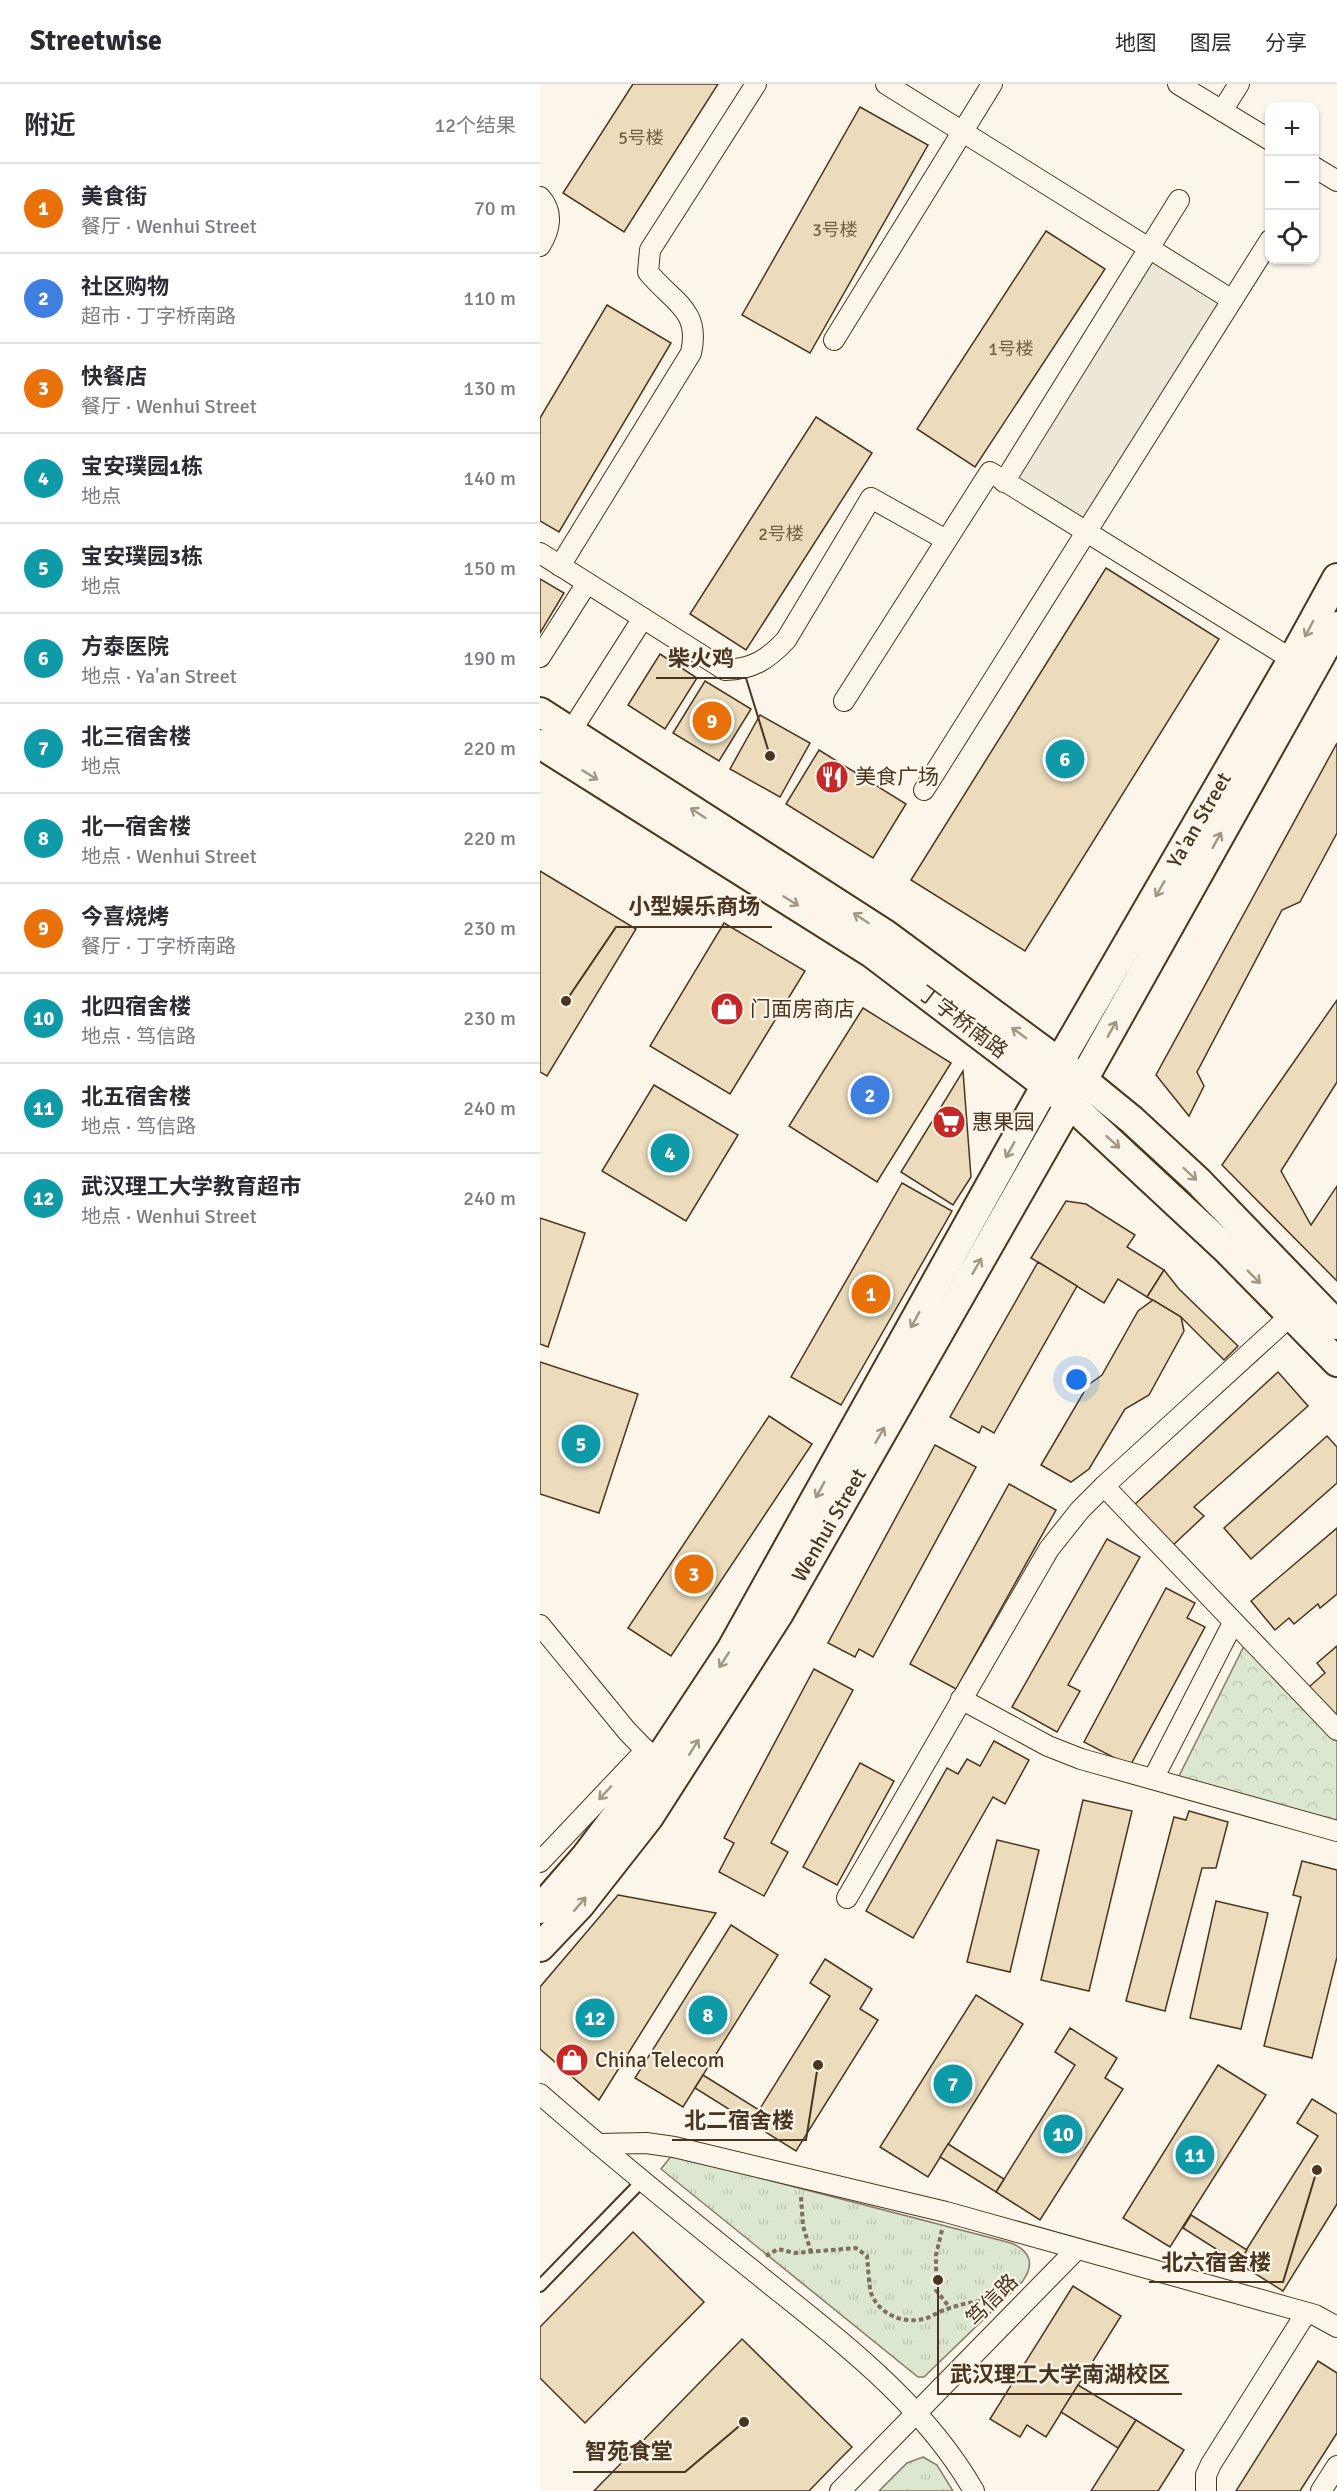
<!DOCTYPE html>
<html lang="zh">
<head>
<meta charset="utf-8">
<style>
	:root { --surface:#fff; --page:#f7f7f7; --text:#2b2b33; --muted:#7c7c81; --line:#e1e1e2; --accent:#0b8043 }
	body { margin:0; font-family:Signika,"Noto Sans SC",sans-serif; background:var(--page); color:var(--text) }
	.controls { position:absolute; right:18px; top:18px; display:grid; overflow:hidden; border-radius:12px; box-shadow:0 2px 4px #0004 }
	.controls button { width:54px; height:54px; display:grid; place-items:center; padding:0; border:0; border-bottom:2px solid var(--line); background:var(--surface); color:var(--text); font:30px sans-serif }
	.you { position:absolute; left:537px; top:1296px; width:21px; height:21px; margin:-15px; border:4px solid #fff; border-radius:50%; background:#1a73e8; box-shadow:0 0 0 9px #1a73e833 }
	.badge { display:grid; place-items:center; width:39px; height:39px; border-radius:50%; background:var(--accent); color:#fff; font-size:20px; font-weight:700 }
	.pin { position:absolute; translate:-50% -50%; border:3px solid #fff; box-shadow:0 2px 6px #0006 }
	.list { margin:0; padding:0; list-style:none }
	h2 { display:flex; justify-content:space-between; align-items:center; height:78px; margin:0; padding:0 24px; font-size:26px }
	h2 small { font-size:20px; font-weight:400; color:var(--muted) }
	.list li { display:grid; grid-template-columns:39px 1fr auto; gap:18px; align-items:center; box-sizing:border-box; height:90px; padding:0 24px; border-top:2px solid var(--line) }
	.list b { display:block; font-size:22px; white-space:nowrap }
	.list p { margin:0; font-size:20px; white-space:nowrap; color:var(--muted) }
	.list em { font-size:20px; font-style:normal; color:var(--muted) }
	.icon { flex:none; width:33px; height:33px; fill:none; stroke:currentColor; stroke-width:2; stroke-linecap:round; stroke-linejoin:round }
	.map { position:relative; flex:none; width:797px; height:2407px; overflow:hidden }
	header { display:flex; align-items:center; gap:36px; box-sizing:border-box; height:84px; padding:0 30px; background:var(--surface); border-bottom:2px solid var(--line) }
	header strong { font-size:28px }
	nav { display:flex; gap:33px; margin-inline-start:auto; font-size:21px }
	main { display:flex }
	aside { flex:1; background:var(--surface) }
	.map>svg:first-child { display:block }
	.grass { fill:url(#grass-tufts); stroke:#887966; stroke-width:1.5 }
	.forest { fill:url(#forest-crowns); stroke:#887966; stroke-width:1.5 }
	.parking { fill:#ede7d9; stroke:#887966; stroke-width:1.5 }
	.building { fill:#ecdcbc; stroke:#4a3520; stroke-width:1.5 }
	.lines { fill:none; stroke-linecap:round; stroke-linejoin:round }
	.service-casing { stroke:#4a3520; stroke-width:14 }
	.minor-casing { stroke:#4a3520; stroke-width:22 }
	.secondary-casing { stroke:#4a3520; stroke-width:32 }
	.path { stroke:#7f6f5c; stroke-width:4; stroke-dasharray:4.5 3; stroke-linecap:butt }
	.service { stroke:#fbf6e9; stroke-width:10 }
	.minor { stroke:#fbf6e9; stroke-width:20 }
	.secondary { stroke:#fbf6e9; stroke-width:28 }
	.oneway { stroke:#a29684 }
	.labels { text-anchor:middle; stroke-width:4.5; stroke-linejoin:round; paint-order:stroke }
	.number-label { font-size:18px; fill:#725f47 }
	.poi-label { font-size:21px; fill:#4a3520; stroke:#fbf6e9; text-anchor:start }
	.street-label { font-size:21px; fill:#4a3520; stroke:#fbf6e9 }
	.leader { fill:none; stroke:#4a3520; stroke-width:2 }
	.callout-dot { fill:#4a3520; stroke:#fbf6e9; stroke-width:2 }
	.callout-label { font-size:22px; text-anchor:middle; font-weight:bold; fill:#4a3520; stroke:#fbf6e9; stroke-width:4.5; stroke-linejoin:round; paint-order:stroke }
</style>
</head>
<body>
<header>
<strong>Streetwise</strong>
<nav><a>地图</a><a>图层</a><a>分享</a></nav>
</header>
<main>
<aside>
<h2>附近<small>12个结果</small></h2>
<ul class="list">
<li><span class="badge" style="background:#e8710a">1</span><div><b>美食街</b><p>餐厅 · Wenhui Street</p></div><em>70 m</em></li>
<li><span class="badge" style="background:#3f7fe0">2</span><div><b>社区购物</b><p>超市 · 丁字桥南路</p></div><em>110 m</em></li>
<li><span class="badge" style="background:#e8710a">3</span><div><b>快餐店</b><p>餐厅 · Wenhui Street</p></div><em>130 m</em></li>
<li><span class="badge" style="background:#0f9aa8">4</span><div><b>宝安璞园1栋</b><p>地点</p></div><em>140 m</em></li>
<li><span class="badge" style="background:#0f9aa8">5</span><div><b>宝安璞园3栋</b><p>地点</p></div><em>150 m</em></li>
<li><span class="badge" style="background:#0f9aa8">6</span><div><b>方泰医院</b><p>地点 · Ya'an Street</p></div><em>190 m</em></li>
<li><span class="badge" style="background:#0f9aa8">7</span><div><b>北三宿舍楼</b><p>地点</p></div><em>220 m</em></li>
<li><span class="badge" style="background:#0f9aa8">8</span><div><b>北一宿舍楼</b><p>地点 · Wenhui Street</p></div><em>220 m</em></li>
<li><span class="badge" style="background:#e8710a">9</span><div><b>今喜烧烤</b><p>餐厅 · 丁字桥南路</p></div><em>230 m</em></li>
<li><span class="badge" style="background:#0f9aa8">10</span><div><b>北四宿舍楼</b><p>地点 · 笃信路</p></div><em>230 m</em></li>
<li><span class="badge" style="background:#0f9aa8">11</span><div><b>北五宿舍楼</b><p>地点 · 笃信路</p></div><em>240 m</em></li>
<li><span class="badge" style="background:#0f9aa8">12</span><div><b>武汉理工大学教育超市</b><p>地点 · Wenhui Street</p></div><em>240 m</em></li>
</ul>
</aside>
<div class="map">
<svg width="797" height="2407" viewBox="0 0 797 2407">
	<defs>
		<pattern id="grass-tufts" width="24" height="20" patternUnits="userSpaceOnUse" patternTransform="scale(1.5)"><rect width="24" height="20" fill="#dce7d0"/><path d="M3 7l-1-3M5 7V3M7 7l1-3M15 17l-1-3M17 17v-4M19 17l1-3" fill="none" stroke="#bec7b2"/></pattern>
		<pattern id="forest-crowns" width="20" height="18" patternUnits="userSpaceOnUse" patternTransform="scale(1.5)"><rect width="20" height="18" fill="#dce7d0"/><path d="M2 6a3 3 0 1 1 6 0M12 15a3 3 0 1 1 6 0" fill="none" stroke="#bec7b2"/></pattern>
	</defs>
	<rect width="100%" height="100%" fill="#fbf6e9"/>
	<g class="grass">
		<path d="M 132,2071 L 471,2159 C 491,2167 495,2181 482,2198 L 384,2293 L 378,2293 L 121,2085 Z"/>
		<path d="M 383,2373 L 397,2381 L 413,2407 L 339,2407 L 367,2379 Z"/>
	</g>
	<path class="forest" d="M 708,1554 L 797,1646 L 797,1747 L 635,1700 Z"/>
	<path class="parking" d="M 613,167 L 692,216 L 549,444 L 464,398 Z"/>
	<g class="building">
		<path d="M 93,0 L 178,0 L 84,148 L 23,109 Z"/>
		<path d="M 320,23 L 388,61 L 270,269 L 202,231 Z"/>
		<path d="M 506,147 L 565,185 L 435,383 L 377,345 Z"/>
		<path d="M 67,221 L 131,259 L 19,448 L 0,437 L 0,334 Z"/>
		<path d="M 276,333 L 332,369 L 206,566 L 150,530 Z"/>
		<path d="M 566,484 L 679,555 L 485,867 L 371,796 Z"/>
		<path d="M 0,495 L 24,509 L 0,549 Z"/>
		<path d="M 120,570 L 157,594 L 125,645 L 88,621 Z"/>
		<path d="M 165,597 L 211,625 L 179,677 L 133,649 Z"/>
		<path d="M 220,631 L 270,659 L 240,713 L 190,685 Z"/>
		<path d="M 797,659 L 797,749 L 760,818 L 742,826 L 657,988 L 664,1002 L 649,1032 L 616,991 Z"/>
		<path d="M 279,666 L 366,720 L 333,774 L 246,720 Z"/>
		<path d="M 0,787 L 96,845 L 7,992 L 0,988 Z"/>
		<path d="M 184,839 L 265,887 L 190,1010 L 110,962 Z"/>
		<path d="M 797,916 L 797,998 L 741,1087 L 771,1141 L 797,1102 L 797,1197 L 682,1081 Z"/>
		<path d="M 323,924 L 411,979 L 337,1098 L 249,1042 Z"/>
		<path d="M 423,987 L 431,1093 L 413,1121 L 361,1088 Z"/>
		<path d="M 114,1001 L 198,1051 L 146,1137 L 62,1087 Z"/>
		<path d="M 362,1099 L 412,1127 L 301,1321 L 251,1293 Z"/>
		<path d="M 526,1117 L 546,1120 L 595,1151 L 587,1163 L 624,1186 L 607,1213 L 578,1195 L 564,1219 L 491,1174 Z"/>
		<path d="M 0,1134 L 45,1149 L 8,1263 L 0,1260 Z"/>
		<path d="M 498,1178 L 537,1202 L 454,1349 L 442,1342 L 439,1349 L 410,1333 Z"/>
		<path d="M 624,1186 L 639,1205 L 698,1262 L 684,1276 L 641,1233 L 607,1213 Z"/>
		<path d="M 613,1216 L 641,1233 L 644,1247 L 609,1311 L 585,1325 L 549,1385 L 531,1398 L 501,1381 L 548,1301 L 562,1291 L 598,1227 Z"/>
		<path d="M 0,1278 L 98,1310 L 59,1429 L 0,1410 Z"/>
		<path d="M 738,1288 L 768,1322 L 654,1423 L 664,1432 L 631,1463 L 593,1422 Z"/>
		<path d="M 229,1332 L 272,1360 L 131,1572 L 88,1544 Z"/>
		<path d="M 787,1352 L 797,1363 L 797,1399 L 711,1475 L 684,1444 Z"/>
		<path d="M 395,1361 L 436,1383 L 333,1573 L 319,1565 L 315,1573 L 288,1559 Z"/>
		<path d="M 469,1400 L 516,1426 L 416,1605 L 370,1580 Z"/>
		<path d="M 797,1444 L 797,1510 L 780,1524 L 778,1520 L 754,1540 L 749,1534 L 735,1546 L 711,1517 Z"/>
		<path d="M 567,1455 L 600,1473 L 528,1601 L 540,1607 L 517,1648 L 472,1623 Z"/>
		<path d="M 626,1504 L 655,1519 L 647,1534 L 665,1543 L 590,1682 L 544,1658 Z"/>
		<path d="M 797,1562 L 797,1636 L 769,1603 L 785,1589 L 777,1579 Z"/>
		<path d="M 274,1585 L 313,1606 L 231,1759 L 248,1768 L 224,1812 L 179,1788 L 194,1759 L 184,1754 Z"/>
		<path d="M 454,1657 L 489,1676 L 465,1720 L 453,1713 L 373,1854 L 326,1827 L 407,1684 L 418,1690 L 427,1675 L 440,1682 Z"/>
		<path d="M 320,1679 L 354,1697 L 297,1801 L 263,1783 Z"/>
		<path d="M 543,1716 L 592,1727 L 549,1907 L 501,1896 Z"/>
		<path d="M 649,1727 L 688,1738 L 676,1784 L 662,1784 L 625,1927 L 586,1917 L 634,1733 L 646,1736 Z"/>
		<path d="M 457,1756 L 499,1766 L 470,1888 L 427,1878 Z"/>
		<path d="M 762,1777 L 797,1786 L 797,1873 L 772,1974 L 724,1962 L 761,1813 L 753,1811 Z"/>
		<path d="M 78,1811 L 176,1829 L 59,2016 L 0,1965 L 0,1903 Z"/>
		<path d="M 676,1817 L 728,1829 L 701,1945 L 650,1934 Z"/>
		<path d="M 191,1841 L 238,1871 L 143,2023 L 95,1994 Z"/>
		<path d="M 285,1875 L 332,1905 L 320,1925 L 338,1936 L 256,2067 L 211,2039 L 290,1912 L 270,1899 Z"/>
		<path d="M 436,1911 L 483,1940 L 388,2093 L 340,2063 Z"/>
		<path d="M 530,1944 L 577,1974 L 565,1994 L 583,2005 L 500,2136 L 456,2108 L 535,1981 L 515,1968 Z"/>
		<path d="M 678,1981 L 726,2011 L 630,2163 L 583,2134 Z"/>
		<path d="M 163,1991 L 219,2026 L 211,2039 L 155,2004 Z"/>
		<path d="M 772,2015 L 797,2030 L 797,2120 L 743,2207 L 698,2179 L 778,2052 L 757,2039 Z"/>
		<path d="M 408,2060 L 464,2095 L 456,2108 L 400,2073 Z"/>
		<path d="M 651,2131 L 707,2166 L 698,2179 L 643,2144 Z"/>
		<path d="M 93,2148 L 164,2218 L 45,2339 L 0,2294 L 0,2243 Z"/>
		<path d="M 533,2202 L 581,2232 L 506,2353 L 487,2341 L 480,2353 L 450,2335 Z"/>
		<path d="M 202,2255 L 312,2363 L 297,2378 L 269,2407 L 54,2407 Z"/>
		<path d="M 778,2277 L 797,2289 L 797,2349 L 760,2407 L 696,2407 Z"/>
		<path d="M 538,2301 L 596,2336 L 578,2364 L 521,2328 Z"/>
		<path d="M 596,2336 L 644,2366 L 618,2407 L 551,2407 Z"/>
	</g>
	<g class="lines">
		<defs>
			<path id="service" d="M 0,2202 L 103,2096"/>
			<g id="minor">
				<path d="M 346,0 L 692,216"/>
				<path d="M 638,0 L 730,56"/>
				<path d="M 682,27 L 699,0"/>
				<path d="M 774,83 L 797,97"/>
				<path d="M 0,113 C 14,128 10,146 0,162"/>
				<path d="M 294,256 L 452,0"/>
				<path d="M 464,398 L 639,116"/>
				<path d="M 0,469 L 185,586 C 213,585 227,576 246,556 L 331,414 L 406,456"/>
				<path d="M 20,482 L 151,269 C 161,225 132,218 108,188 L 110,166 L 216,0"/>
				<path d="M 0,573 L 47,499"/>
				<path d="M 304,617 L 450,388 L 761,581"/>
				<path d="M 31,647 L 103,534"/>
				<path d="M 384,706 L 730,156"/>
				<path d="M 564,1402 L 797,1646"/>
				<path d="M 0,1541 L 87,1647 L 117,1678"/>
				<path d="M 421,1615 L 508,1662 L 541,1675 L 797,1747"/>
				<path d="M 613,1695 L 693,1539"/>
				<path d="M 0,1778 L 106,1666"/>
				<path d="M 307,1814 L 509,1465 L 540,1426 L 564,1402 L 760,1223"/>
				<path d="M 0,2010 C 72,2073 146,2133 221,2193 C 299,2256 383,2318 434,2407"/>
				<path d="M 58,2060 L 106,2059 L 134,2063 L 406,2128 L 775,2231 L 797,2243"/>
				<path d="M 300,2407 L 537,2165"/>
				<path d="M 666,2407 L 666,2391 L 671,2380 L 766,2229"/>
				<path d="M 781,2407 L 797,2382"/>
			</g>
			<g id="secondary">
				<path d="M 0,628 L 345,850 L 543,996 L 592,1036 L 658,1097 L 797,1241"/>
				<path d="M 0,660 L 333,870 L 529,1019 L 686,1165 L 797,1278"/>
				<path d="M 0,1825 L 46,1772 L 117,1678 L 191,1566 L 506,1001 L 752,576 L 797,494"/>
				<path d="M 0,1863 L 40,1821 L 109,1733 L 238,1531 L 543,996 L 797,542"/>
			</g>
		</defs>
		<use href="#service" class="service-casing"/>
		<use href="#minor" class="minor-casing"/>
		<use href="#secondary" class="secondary-casing"/>
		<g class="path">
			<path d="M 261,2113 L 263,2142 L 271,2168"/>
			<path d="M 402,2146 L 396,2171 L 396,2206 L 410,2224"/>
			<path d="M 226,2172 L 238,2165 L 255,2169 L 316,2164 L 327,2172 C 328,2181 329,2203 331,2209 C 339,2230 362,2240 383,2235 C 391,2234 397,2228 404,2226 C 421,2220 440,2215 458,2217"/>
		</g>
		<use href="#service" class="service"/>
		<use href="#minor" class="minor"/>
		<use href="#secondary" class="secondary"/>
	</g>
	<defs><path id="oneway-shaft" d="M-6 0H5M1.5-3L5.5 0L1.5 3" fill="none" stroke-width="1.6" stroke-linecap="round" stroke-linejoin="round" transform="scale(1.5)"/></defs>
	<g class="oneway">
		<use href="#oneway-shaft" transform="translate(769 545) rotate(118)"/>
		<use href="#oneway-shaft" transform="translate(50 691) rotate(32)"/>
		<use href="#oneway-shaft" transform="translate(158 729) rotate(-147)"/>
		<use href="#oneway-shaft" transform="translate(677 756) rotate(-61)"/>
		<use href="#oneway-shaft" transform="translate(620 805) rotate(120)"/>
		<use href="#oneway-shaft" transform="translate(251 817) rotate(32)"/>
		<use href="#oneway-shaft" transform="translate(321 834) rotate(-147)"/>
		<use href="#oneway-shaft" transform="translate(572 945) rotate(-61)"/>
		<use href="#oneway-shaft" transform="translate(479 949) rotate(-144)"/>
		<use href="#oneway-shaft" transform="translate(573 1058) rotate(42)"/>
		<use href="#oneway-shaft" transform="translate(470 1066) rotate(119)"/>
		<use href="#oneway-shaft" transform="translate(650 1090) rotate(43)"/>
		<use href="#oneway-shaft" transform="translate(437 1182) rotate(-60)"/>
		<use href="#oneway-shaft" transform="translate(714 1193) rotate(45)"/>
		<use href="#oneway-shaft" transform="translate(375 1236) rotate(119)"/>
		<use href="#oneway-shaft" transform="translate(340 1351) rotate(-60)"/>
		<use href="#oneway-shaft" transform="translate(280 1406) rotate(119)"/>
		<use href="#oneway-shaft" transform="translate(184 1576) rotate(123)"/>
		<use href="#oneway-shaft" transform="translate(154 1663) rotate(-58)"/>
		<use href="#oneway-shaft" transform="translate(65 1709) rotate(133)"/>
		<use href="#oneway-shaft" transform="translate(40 1820) rotate(-49)"/>
	</g>
	<defs>
		<symbol id="restaurant-disc" viewBox="-11 -11 22 22"><circle r="9.5" fill="#c62828" stroke="#fbf6e9"/><path d="M-5-6h1v4h1v-4h1v4h1v-4h1v5L-1.5 .5V6h-2V.5L-5-1ZM5-6V6H3V1.5H1.5Q1.5-4 5-6Z" fill="#fff"/></symbol>
		<symbol id="shop-disc" viewBox="-11 -11 22 22"><circle r="9.5" fill="#c62828" stroke="#fbf6e9"/><path d="M-5-2.5h2.3a2.7 3.5 0 0 1 5.4 0H5L5.5 6h-11ZM-1.5-2.5h3a1.5 2.3 0 0 0-3 0Z" fill="#fff"/></symbol>
		<symbol id="supermarket-disc" viewBox="-11 -11 22 22"><circle r="9.5" fill="#c62828" stroke="#fbf6e9"/><path d="M-6-5.5h2.5l.6 2H6L4.5 2H-2.5L-4.4-4H-6ZM-1.5 3.2a1.3 1.3 0 1 0 .1 0ZM3 3.2a1.3 1.3 0 1 0 .1 0Z" fill="#fff"/></symbol>
	</defs>
	<g fill-rule="evenodd">
		<use href="#restaurant-disc" x="273" y="674" width="38" height="38"/>
		<use href="#shop-disc" x="168" y="906" width="38" height="38"/>
		<use href="#supermarket-disc" x="390" y="1019" width="38" height="38"/>
		<use href="#shop-disc" x="13" y="1957" width="38" height="38"/>
	</g>
	<g class="labels">
		<g class="number-label">
			<text x="101" y="60">5号楼</text>
			<text x="295" y="152">3号楼</text>
			<text x="471" y="271">1号楼</text>
			<text x="241" y="456">2号楼</text>
		</g>
		<g class="poi-label">
			<text x="315" y="700">美食广场</text>
			<text x="210" y="932">门面房商店</text>
			<text x="432" y="1045">惠果园</text>
			<text x="55" y="1983">China Telecom</text>
		</g>
		<g class="street-label">
			<text transform="translate(659 736) rotate(-60)" y="7">Ya'an Street</text>
			<text transform="translate(423 938) rotate(37)" y="7">丁字桥南路</text>
			<text transform="translate(289 1441) rotate(-60)" y="7">Wenhui Street</text>
			<text transform="translate(452 2216) rotate(-45)" y="7">笃信路</text>
		</g>
	</g>
	<path class="leader" d="M230 672L206 594H116M26 917L76 843H232M278 1981L266 2056H132M777 2086L743 2198H609M398 2196L398 2310H642M204 2338L145 2388H33"/>
	<g class="callout-dot">
		<circle cx="230" cy="672" r="6"/>
		<circle cx="26" cy="917" r="6"/>
		<circle cx="278" cy="1981" r="6"/>
		<circle cx="777" cy="2086" r="6"/>
		<circle cx="398" cy="2196" r="6"/>
		<circle cx="204" cy="2338" r="6"/>
	</g>
	<g class="callout-label">
		<text x="161" y="582">柴火鸡</text>
		<text x="154" y="830">小型娱乐商场</text>
		<text x="199" y="2044">北二宿舍楼</text>
		<text x="676" y="2186">北六宿舍楼</text>
		<text x="520" y="2298">武汉理工大学南湖校区</text>
		<text x="89" y="2375">智苑食堂</text>
	</g>
</svg>
<div class="controls">
<button>+</button>
<button>−</button>
<button><svg class="icon" aria-label="locate" viewBox="0 0 24 24"><circle cx="12" cy="12" r="6"/><path d="M12 2v4M12 18v4M2 12h4M18 12h4"/></svg></button>
</div>
<div class="you"></div>
<div class="pin badge" style="left:331px;top:1210px;background:#e8710a">1</div>
<div class="pin badge" style="left:330px;top:1011px;background:#3f7fe0">2</div>
<div class="pin badge" style="left:154px;top:1490px;background:#e8710a">3</div>
<div class="pin badge" style="left:130px;top:1069px;background:#0f9aa8">4</div>
<div class="pin badge" style="left:41px;top:1360px;background:#0f9aa8">5</div>
<div class="pin badge" style="left:525px;top:675px;background:#0f9aa8">6</div>
<div class="pin badge" style="left:413px;top:2000px;background:#0f9aa8">7</div>
<div class="pin badge" style="left:168px;top:1931px;background:#0f9aa8">8</div>
<div class="pin badge" style="left:172px;top:637px;background:#e8710a">9</div>
<div class="pin badge" style="left:523px;top:2050px;background:#0f9aa8">10</div>
<div class="pin badge" style="left:655px;top:2071px;background:#0f9aa8">11</div>
<div class="pin badge" style="left:55px;top:1934px;background:#0f9aa8">12</div>
</div>
</main>
</body>
</html>
